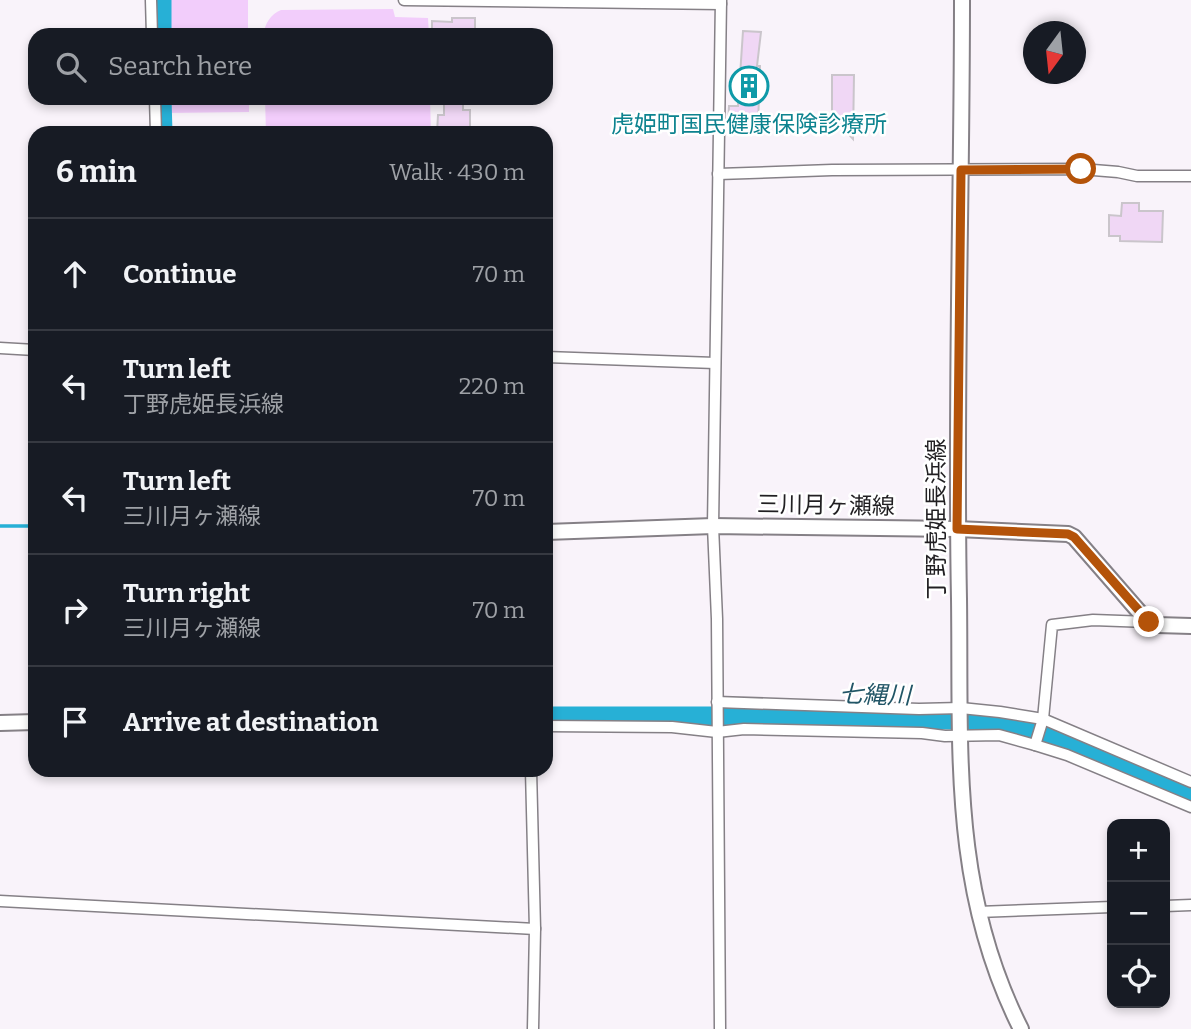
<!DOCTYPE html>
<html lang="en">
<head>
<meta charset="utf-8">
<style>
	:root { --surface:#171b24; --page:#242831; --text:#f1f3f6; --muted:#9ea1a6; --line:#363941 }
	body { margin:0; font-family:Bitter,"Noto Sans JP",serif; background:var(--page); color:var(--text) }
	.controls { position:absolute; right:21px; bottom:21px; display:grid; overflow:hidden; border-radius:14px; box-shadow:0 4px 10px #0003 }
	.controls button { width:63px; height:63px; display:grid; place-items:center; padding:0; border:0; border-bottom:2px solid var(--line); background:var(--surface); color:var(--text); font:35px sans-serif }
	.compass { position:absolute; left:1023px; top:21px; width:63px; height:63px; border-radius:50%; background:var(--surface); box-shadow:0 4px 10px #0003; rotate:195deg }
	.stop { position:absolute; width:21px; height:21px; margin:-16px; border:5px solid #b45309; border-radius:50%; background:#fff }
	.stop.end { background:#b45309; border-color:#fff; box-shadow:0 2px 7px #0008 }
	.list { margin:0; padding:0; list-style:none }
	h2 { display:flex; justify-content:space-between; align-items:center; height:91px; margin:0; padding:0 28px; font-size:30px }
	h2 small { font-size:23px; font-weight:400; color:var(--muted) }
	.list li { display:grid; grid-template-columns:46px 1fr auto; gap:21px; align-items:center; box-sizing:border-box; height:112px; padding:0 28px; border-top:2px solid var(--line) }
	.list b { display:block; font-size:26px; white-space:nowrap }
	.list p { margin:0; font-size:23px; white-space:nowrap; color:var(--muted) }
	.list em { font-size:23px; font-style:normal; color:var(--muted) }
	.icon { flex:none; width:38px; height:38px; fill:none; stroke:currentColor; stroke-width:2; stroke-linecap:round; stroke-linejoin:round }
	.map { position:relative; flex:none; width:1191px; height:1029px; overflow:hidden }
	.search { position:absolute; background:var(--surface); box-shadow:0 4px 10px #0003; left:28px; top:28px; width:525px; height:77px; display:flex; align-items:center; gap:18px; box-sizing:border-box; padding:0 24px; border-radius:21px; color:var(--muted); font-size:26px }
	.panel { position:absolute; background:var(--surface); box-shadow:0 4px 10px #0003; left:28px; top:126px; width:525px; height:651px; border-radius:21px }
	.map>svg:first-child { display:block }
	.green { fill:#f2cdfb }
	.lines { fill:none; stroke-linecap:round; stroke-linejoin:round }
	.stream { stroke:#27b0d6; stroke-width:3.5 }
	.river { stroke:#27b0d6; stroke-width:19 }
	.building { fill:#f0d7f5; stroke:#cac5cb; stroke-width:2 }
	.minor-casing { stroke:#858086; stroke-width:13 }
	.secondary-casing { stroke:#858086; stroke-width:18 }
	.minor { stroke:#fff; stroke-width:10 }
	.secondary { stroke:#fff; stroke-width:14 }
	.route { stroke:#b45309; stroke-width:9 }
	.labels { text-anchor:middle; stroke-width:5; stroke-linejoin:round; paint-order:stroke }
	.culture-label { font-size:23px; fill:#0d838f; stroke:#fff }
	.street-label { font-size:23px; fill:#211f22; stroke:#fff }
	.water-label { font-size:24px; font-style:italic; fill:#215566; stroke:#fff }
</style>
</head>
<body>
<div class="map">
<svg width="1191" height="1029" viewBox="0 0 1191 1029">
	<rect width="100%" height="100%" fill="#f9f3fa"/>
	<g class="green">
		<rect x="167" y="0" width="81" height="35"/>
		<path d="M 393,9 L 395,17 L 428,18 L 429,35 L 264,35 C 264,24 271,14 281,10 Z"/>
		<path d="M 167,98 L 249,98 L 249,112 L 168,113 Z"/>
		<path d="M 265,98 L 430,98 L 431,133 L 266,133 Z"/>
	</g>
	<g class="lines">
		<path class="stream" d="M 0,526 L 35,526"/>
		<g class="river">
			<path d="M 162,0 L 162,35"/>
			<path d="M 162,98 L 163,133"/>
			<path d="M 546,716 L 797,716 L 987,721 L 1067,741 L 1191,794"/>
		</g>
	</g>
	<g class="building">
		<path d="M 452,18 L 475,18 L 475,35 L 432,35 L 432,21 L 452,22 Z"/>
		<path d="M 743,31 L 761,32 L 757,66 L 760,66 L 758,126 L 728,125 L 729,106 L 738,106 Z"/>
		<path d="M 832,75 L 854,75 L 853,139 L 832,116 Z"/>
		<path d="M 444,98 L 463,98 L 463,110 L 470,110 L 470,133 L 437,133 L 438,115 L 444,115 Z"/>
		<path d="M 1122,203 L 1139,203 L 1139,211 L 1163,211 L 1162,242 L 1120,241 L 1120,236 L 1109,236 L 1109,215 L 1121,216 Z"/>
	</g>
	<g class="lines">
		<defs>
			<g id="minor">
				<path d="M 151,0 L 152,35"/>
				<path d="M 404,0 L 721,4"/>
				<path d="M 155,98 L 156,133"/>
				<path d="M 718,174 L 832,170 L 1081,169 L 1118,172 L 1137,176 L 1191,176"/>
				<path d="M 0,348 L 35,350"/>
				<path d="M 546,357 L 715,363"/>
				<path d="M 717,702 L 919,709 L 961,708 L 1000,712 L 1043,719 L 1191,782"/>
				<path d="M 546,726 L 672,727 L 717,732 L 744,729 L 922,733 L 945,736 L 999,735 L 1035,745 L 1067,755 L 1191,807"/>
				<path d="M 1035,745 L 1043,719 L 1052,625 L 1093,620 L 1148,622"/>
				<path d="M 531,770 L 535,929"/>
				<path d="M 0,901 L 535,929 L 533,1029"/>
				<path d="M 1165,906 L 1191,905"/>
				<path d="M 978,912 L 1112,907"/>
				<path d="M 720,1029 L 717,619 L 713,526 L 721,0"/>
			</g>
			<g id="secondary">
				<path d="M 962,0 C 962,199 955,399 959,599 C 961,750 950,889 1021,1029"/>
				<path d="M 546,532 L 713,526 L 957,529 L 1068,534 L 1074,537 L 1148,622 L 1157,625 L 1191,626"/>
				<path d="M 0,723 L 35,722"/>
			</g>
		</defs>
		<use href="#minor" class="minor-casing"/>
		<use href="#secondary" class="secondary-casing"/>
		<use href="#minor" class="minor"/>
		<use href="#secondary" class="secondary"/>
	</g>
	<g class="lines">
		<path class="route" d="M 1081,169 L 961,170 L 957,529 L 1068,534 L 1074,537 L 1149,622"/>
	</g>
	<defs>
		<symbol id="building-ring" viewBox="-11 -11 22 22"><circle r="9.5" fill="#fff" stroke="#0f9aa8" stroke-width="1.5"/><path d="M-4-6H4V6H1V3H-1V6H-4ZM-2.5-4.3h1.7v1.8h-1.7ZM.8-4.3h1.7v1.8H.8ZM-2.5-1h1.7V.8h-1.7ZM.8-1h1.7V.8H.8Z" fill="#0f9aa8"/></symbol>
	</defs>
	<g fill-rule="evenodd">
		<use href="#building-ring" x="727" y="64" width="44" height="44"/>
	</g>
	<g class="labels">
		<g class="culture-label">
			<text x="749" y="132">虎姫町国民健康保険診療所</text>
		</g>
		<g class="street-label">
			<text transform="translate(826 505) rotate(1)" y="8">三川月ヶ瀬線</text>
			<text transform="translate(936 519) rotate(-90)" y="8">丁野虎姫長浜線</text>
		</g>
		<g class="water-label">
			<text transform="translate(875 695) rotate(1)" y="8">七縄川</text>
		</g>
	</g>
</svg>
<div class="controls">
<button>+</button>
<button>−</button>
<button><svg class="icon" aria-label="locate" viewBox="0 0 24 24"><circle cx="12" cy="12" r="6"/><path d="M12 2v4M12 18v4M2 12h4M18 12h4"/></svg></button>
</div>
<svg class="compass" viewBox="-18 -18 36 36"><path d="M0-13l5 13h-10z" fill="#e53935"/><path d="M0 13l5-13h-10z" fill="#9ea1a6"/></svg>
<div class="stop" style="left:1081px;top:169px"></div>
<div class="stop end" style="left:1149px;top:622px"></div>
<div class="search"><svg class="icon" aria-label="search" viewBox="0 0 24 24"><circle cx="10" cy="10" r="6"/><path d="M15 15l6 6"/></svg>Search here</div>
<section class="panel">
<h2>6 min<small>Walk · 430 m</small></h2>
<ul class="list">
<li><svg class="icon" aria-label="ahead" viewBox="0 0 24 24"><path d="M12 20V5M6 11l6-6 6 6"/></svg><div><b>Continue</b></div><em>70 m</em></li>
<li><svg class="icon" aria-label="left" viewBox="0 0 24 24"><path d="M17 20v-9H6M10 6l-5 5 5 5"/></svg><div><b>Turn left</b><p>丁野虎姫長浜線</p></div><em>220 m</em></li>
<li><svg class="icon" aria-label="left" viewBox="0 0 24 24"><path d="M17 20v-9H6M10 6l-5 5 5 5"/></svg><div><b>Turn left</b><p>三川月ヶ瀬線</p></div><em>70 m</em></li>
<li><svg class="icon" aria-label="right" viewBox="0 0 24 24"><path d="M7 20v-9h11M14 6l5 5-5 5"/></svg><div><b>Turn right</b><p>三川月ヶ瀬線</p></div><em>70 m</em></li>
<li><svg class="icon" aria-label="arrive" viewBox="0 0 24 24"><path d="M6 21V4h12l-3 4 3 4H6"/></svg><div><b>Arrive at destination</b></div></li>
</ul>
</section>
</div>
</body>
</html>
